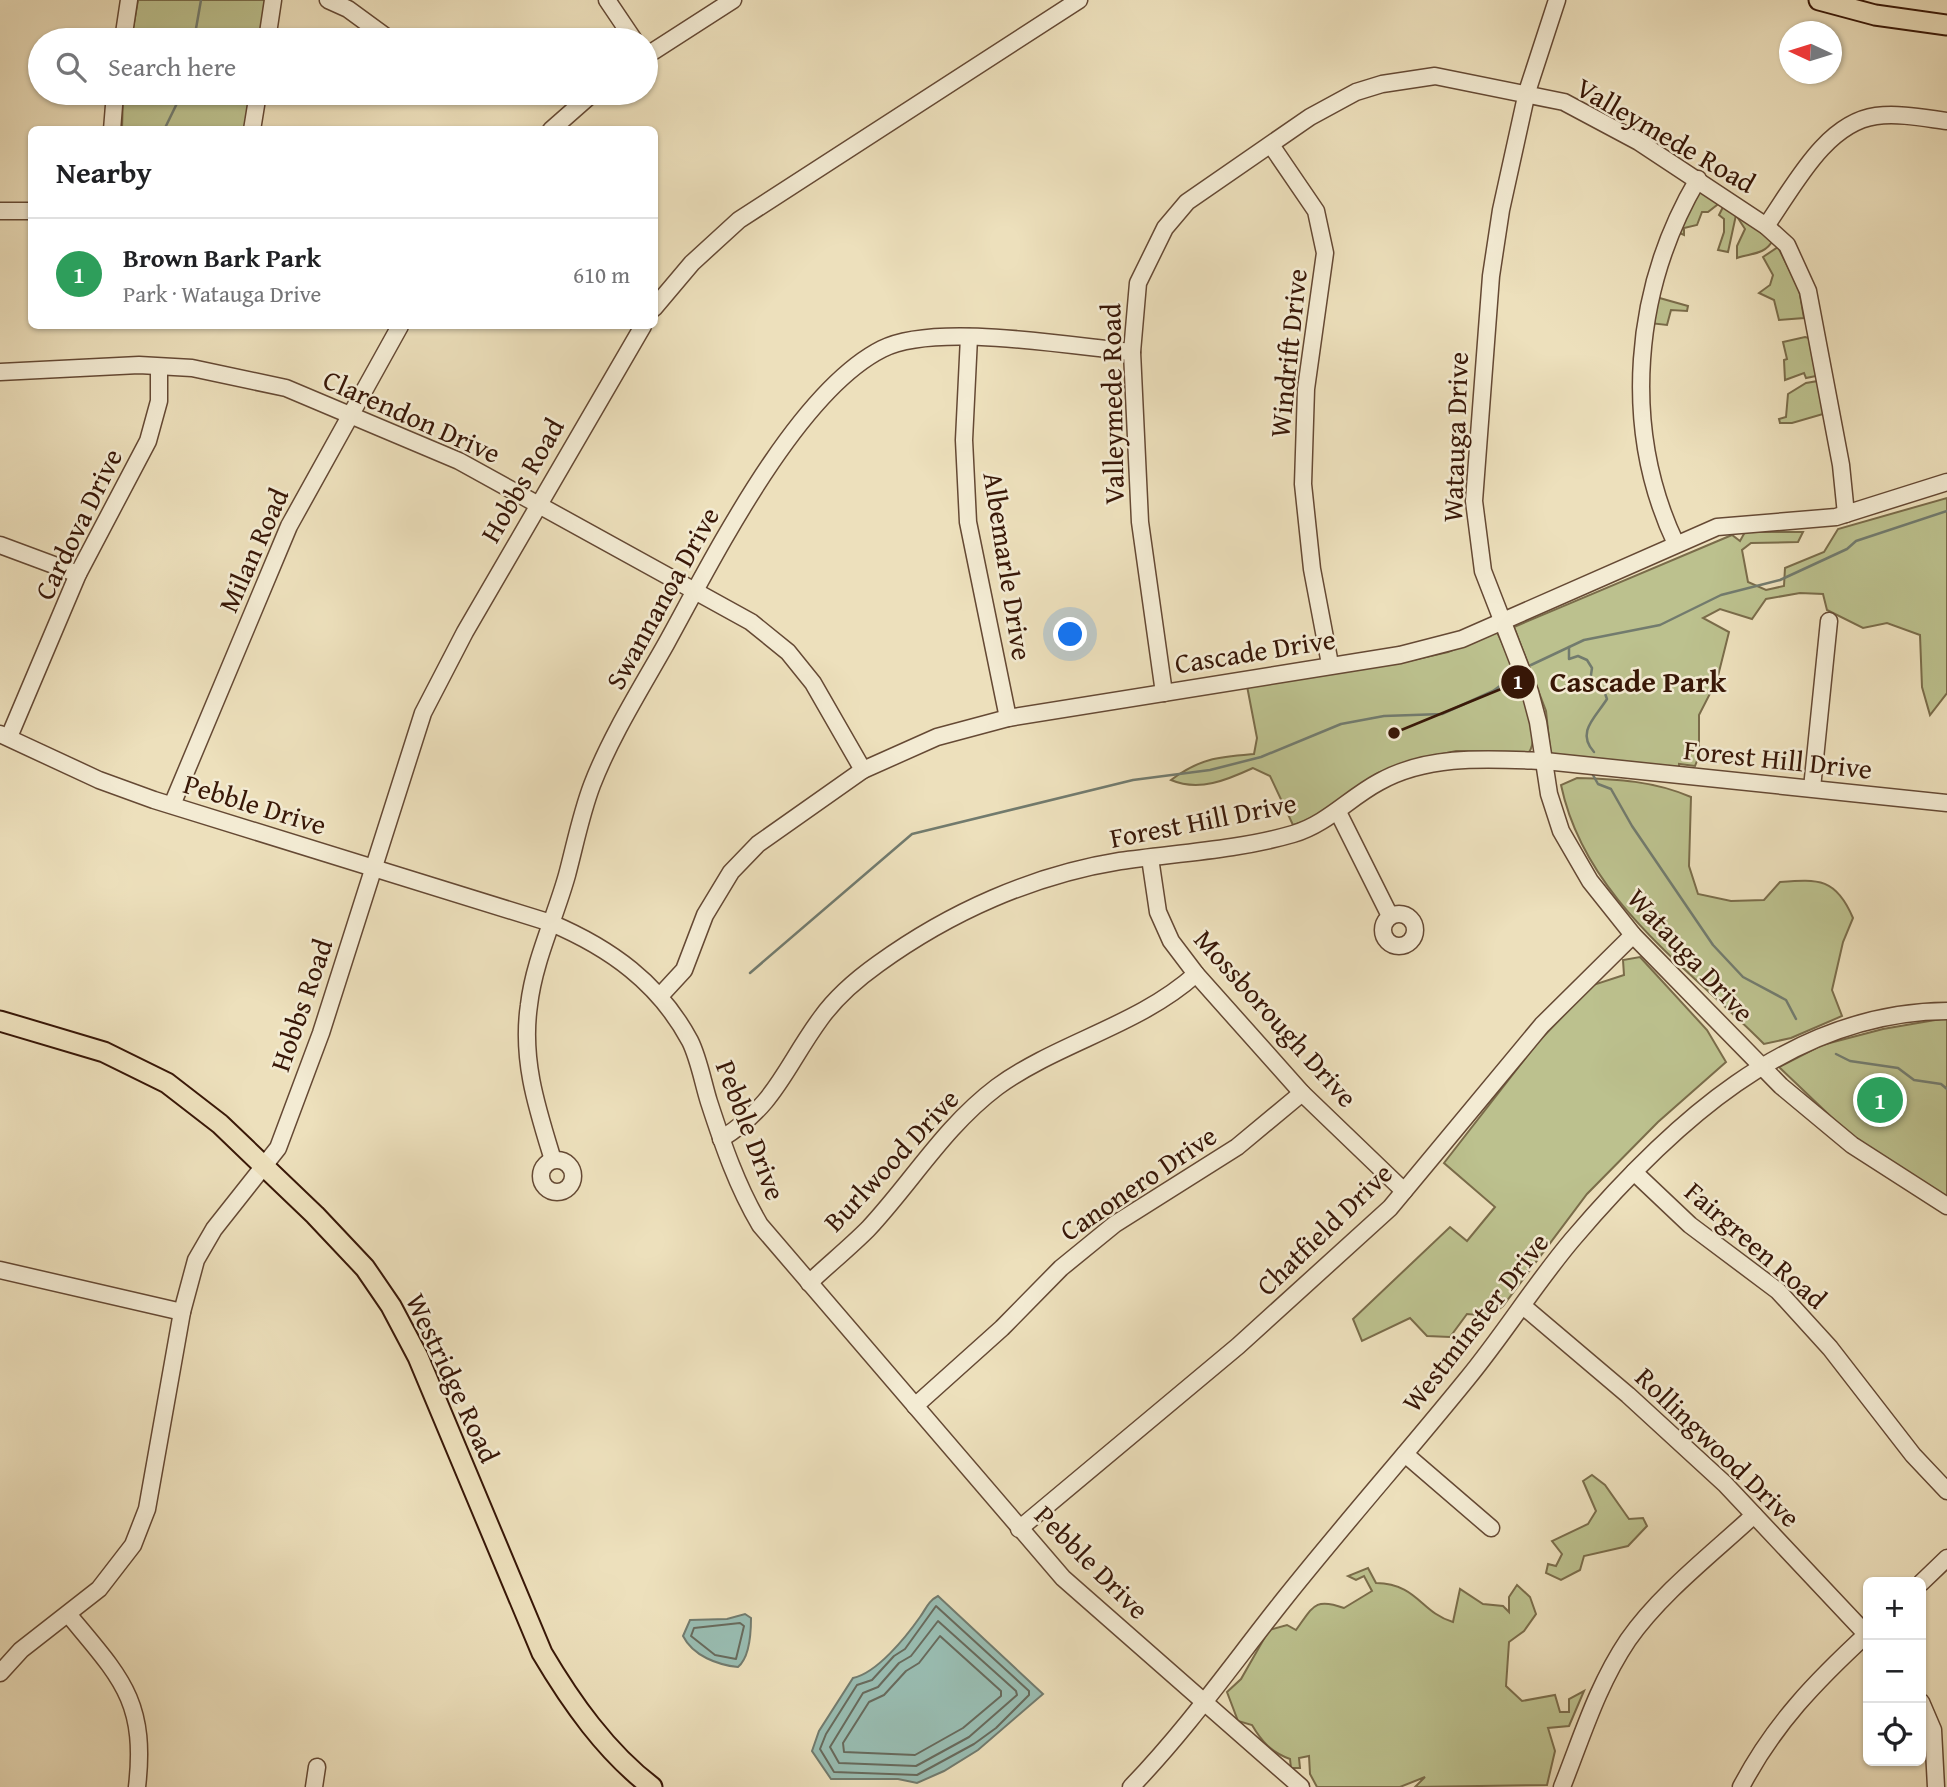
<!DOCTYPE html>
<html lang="en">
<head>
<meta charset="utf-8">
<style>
	:root { --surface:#fff; --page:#f2f2f2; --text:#202124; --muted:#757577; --line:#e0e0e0; --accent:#db2777 }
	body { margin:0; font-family:"Gentium Book Plus",serif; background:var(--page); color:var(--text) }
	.controls { position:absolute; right:21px; bottom:21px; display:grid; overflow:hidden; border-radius:10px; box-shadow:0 2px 5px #0004 }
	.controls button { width:63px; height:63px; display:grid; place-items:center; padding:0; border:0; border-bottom:2px solid var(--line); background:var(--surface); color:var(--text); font:35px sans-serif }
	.compass { position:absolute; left:1779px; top:21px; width:63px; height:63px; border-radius:50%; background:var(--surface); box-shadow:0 2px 5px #0004; rotate:274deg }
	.you { position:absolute; left:1071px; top:635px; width:24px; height:24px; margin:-18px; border:5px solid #fff; border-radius:50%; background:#1a73e8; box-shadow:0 0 0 10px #1a73e833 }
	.badge { display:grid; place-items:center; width:46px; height:46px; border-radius:50%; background:var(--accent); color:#fff; font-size:23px; font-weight:700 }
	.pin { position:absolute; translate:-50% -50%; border:4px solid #fff; box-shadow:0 2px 7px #0006 }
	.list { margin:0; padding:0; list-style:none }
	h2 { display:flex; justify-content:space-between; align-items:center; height:91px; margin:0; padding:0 28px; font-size:30px }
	h2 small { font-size:23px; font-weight:400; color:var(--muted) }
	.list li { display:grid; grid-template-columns:46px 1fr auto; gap:21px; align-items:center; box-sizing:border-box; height:112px; padding:0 28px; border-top:2px solid var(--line) }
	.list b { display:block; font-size:26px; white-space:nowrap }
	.list p { margin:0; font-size:23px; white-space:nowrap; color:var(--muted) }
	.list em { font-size:23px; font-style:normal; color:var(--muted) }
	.icon { flex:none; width:38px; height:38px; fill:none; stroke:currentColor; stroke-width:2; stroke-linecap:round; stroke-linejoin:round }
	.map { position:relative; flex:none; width:1947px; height:1787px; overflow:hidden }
	.search { position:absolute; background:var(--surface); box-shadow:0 2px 5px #0004; left:28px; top:28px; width:630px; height:77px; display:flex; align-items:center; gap:18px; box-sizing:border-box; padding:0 24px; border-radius:38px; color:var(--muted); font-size:26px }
	.panel { position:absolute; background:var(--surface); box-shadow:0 2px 5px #0004; left:28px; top:126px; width:630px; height:203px; border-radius:10px }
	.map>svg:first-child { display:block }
	.green { fill:#bcc18e; stroke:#7a6c4a; stroke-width:2 }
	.water { fill:#99bdb2; stroke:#727b6e; stroke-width:2 }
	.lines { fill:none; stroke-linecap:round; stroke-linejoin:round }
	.shore { stroke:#686a5c; stroke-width:2 }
	.stream { stroke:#727b6e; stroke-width:2.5 }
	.minor-casing { stroke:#654934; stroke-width:19 }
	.major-casing { stroke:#381707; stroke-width:23 }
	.minor { stroke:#f3ebd3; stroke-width:16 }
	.major { stroke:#ede0bc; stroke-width:19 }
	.labels { text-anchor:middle; stroke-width:5; stroke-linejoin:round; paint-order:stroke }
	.street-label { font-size:28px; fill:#381707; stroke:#f3ebd3 }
	.leader { fill:none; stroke:#381707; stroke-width:2.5 }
	.callout-dot { fill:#381707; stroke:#f3ebd3; stroke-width:2.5 }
	.mark-label { font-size:21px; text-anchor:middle; font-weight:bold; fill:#fff }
	.callout-label { font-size:30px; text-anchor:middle; font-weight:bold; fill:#381707; stroke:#f3ebd3; stroke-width:5; stroke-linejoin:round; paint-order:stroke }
</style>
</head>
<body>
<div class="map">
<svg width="1947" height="1787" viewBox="0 0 1947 1787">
	<rect width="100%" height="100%" fill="#ede0bc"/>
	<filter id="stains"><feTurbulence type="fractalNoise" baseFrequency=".00286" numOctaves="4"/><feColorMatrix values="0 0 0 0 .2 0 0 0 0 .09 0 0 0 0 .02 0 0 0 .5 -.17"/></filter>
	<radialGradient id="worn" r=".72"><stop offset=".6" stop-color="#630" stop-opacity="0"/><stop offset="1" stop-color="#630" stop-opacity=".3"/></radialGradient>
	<g class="green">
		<path d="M 138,0 L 266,0 L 259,40 L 131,40 Z"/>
		<path d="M 123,93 L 251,93 L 245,129 L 122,130 Z"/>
		<path d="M 1700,192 L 1717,200 L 1717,205 L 1708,212 L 1702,212 L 1697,225 L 1684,228 L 1684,235 L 1675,231 Z"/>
		<path d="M 1724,205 L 1773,240 C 1765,255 1751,253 1737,258 L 1737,246 L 1745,229 L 1736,215 L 1728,252 L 1718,250 L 1724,232 L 1724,219 L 1719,215 Z"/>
		<path d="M 1778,247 L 1799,289 L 1804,318 L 1779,320 L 1774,300 L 1759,293 L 1770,285 L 1773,275 L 1763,257 Z"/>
		<path d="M 1656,297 L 1688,306 L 1687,311 L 1671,310 L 1667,325 L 1649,323 Z"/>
		<path d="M 1805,337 L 1809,338 L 1816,376 L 1806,378 L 1804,373 L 1785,380 L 1784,360 L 1787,359 L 1783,342 Z"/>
		<path d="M 1818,381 L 1823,414 L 1792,423 L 1780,423 L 1779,419 L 1786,417 L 1788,394 L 1806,383 Z"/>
		<path d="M 1947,498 L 1947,693 L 1930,715 L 1922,687 L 1920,635 L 1887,623 L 1863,628 L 1827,610 L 1823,594 L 1800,593 L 1766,599 L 1752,619 L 1720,609 L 1703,618 L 1729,632 L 1717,680 L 1699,715 L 1699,756 L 1695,766 L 1679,764 L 1679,768 L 1551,759 L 1546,711 L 1514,627 L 1732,535 L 1740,541 L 1745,532 L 1803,532 L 1798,542 L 1751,543 L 1742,550 L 1748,582 L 1766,590 L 1784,586 L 1785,568 L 1824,552 L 1838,529 Z"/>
		<path d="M 1497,632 C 1507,654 1545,732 1529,752 L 1456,751 L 1410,761 L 1378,773 L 1312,819 L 1293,825 L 1270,776 L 1253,768 C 1227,780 1199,792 1171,780 C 1200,758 1219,757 1254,754 L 1257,738 L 1247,686 L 1404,662 L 1448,652 Z"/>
		<path d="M 1577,778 C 1617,779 1654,781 1691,797 L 1689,866 L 1698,894 L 1731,901 L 1764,900 L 1780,882 C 1819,879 1836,878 1853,918 L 1843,942 L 1832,990 L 1842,1016 L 1791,1038 L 1764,1044 C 1687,966 1585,899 1561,785 Z"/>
		<path d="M 1640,957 L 1707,1030 L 1726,1062 L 1658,1122 L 1587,1194 L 1503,1306 L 1490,1316 L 1467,1314 L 1450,1337 L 1427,1336 L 1410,1318 L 1362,1341 L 1353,1319 L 1450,1227 L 1467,1241 L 1495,1207 L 1444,1163 L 1538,1042 L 1593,985 L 1624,975 L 1623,960 Z"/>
		<path d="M 1947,1018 L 1947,1199 L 1847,1132 L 1779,1067 L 1822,1045 L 1883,1029 Z"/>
		<path d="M 1592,1475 L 1605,1485 L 1629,1519 L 1643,1518 L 1647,1526 L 1628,1546 L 1584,1556 L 1580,1570 L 1561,1580 L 1546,1573 L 1548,1564 L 1556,1566 L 1562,1554 L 1552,1541 L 1588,1524 L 1596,1511 L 1583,1481 Z"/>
		<path d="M 1368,1568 L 1376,1583 C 1418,1584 1420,1612 1453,1622 L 1460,1589 L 1483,1604 L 1503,1606 L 1509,1612 L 1509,1597 L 1517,1585 L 1530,1597 L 1536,1614 L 1524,1631 L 1509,1642 L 1506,1686 L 1522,1701 L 1555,1695 L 1560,1712 L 1569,1712 L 1569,1699 L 1584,1691 L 1569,1726 L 1548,1728 L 1555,1751 L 1547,1785 L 1415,1787 L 1425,1777 L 1400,1787 L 1317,1787 L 1310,1774 L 1309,1756 L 1299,1758 L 1300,1768 L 1291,1768 L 1290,1759 C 1271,1752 1262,1742 1252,1725 L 1238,1721 L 1227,1692 L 1241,1679 L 1269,1630 L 1287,1625 L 1296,1630 C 1313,1607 1314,1597 1344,1608 L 1372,1591 L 1364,1576 L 1356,1580 L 1348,1576 Z"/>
	</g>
	<g class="water">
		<path d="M 938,1596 L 1043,1694 L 978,1750 L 944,1771 L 917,1783 L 898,1779 L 831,1779 L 812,1751 L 819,1731 L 853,1678 C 877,1673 906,1637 920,1617 C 926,1609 928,1601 938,1596 Z"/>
		<path d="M 745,1614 L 751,1618 C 751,1633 750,1657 738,1667 C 718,1665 693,1656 683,1636 L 690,1620 L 727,1619 Z"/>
	</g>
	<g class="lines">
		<g class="shore">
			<path d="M 936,1606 L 1029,1691 L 1029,1695 L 996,1728 L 974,1744 L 917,1775 L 834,1772 L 820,1749 L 826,1734 L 857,1685 L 872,1680 L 894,1656 L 905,1649 Z"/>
			<path d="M 938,1621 L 1016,1691 L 1017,1695 L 969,1737 L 916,1766 L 839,1763 L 830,1747 L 863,1693 L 878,1687 L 899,1663 L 911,1656 Z"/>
			<path d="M 740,1623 L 744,1626 L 736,1659 L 715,1655 L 691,1636 L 694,1628 Z"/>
			<path d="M 940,1636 L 1001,1691 L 1001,1696 L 963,1728 L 915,1755 L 844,1752 L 843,1743 L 869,1702 L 884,1695 L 906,1671 L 919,1663 Z"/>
		</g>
		<g class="stream">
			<path d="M 194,40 L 201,0"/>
			<path d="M 164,130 L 182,93"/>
			<path d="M 1569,647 L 1569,659 L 1578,656 L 1587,660 L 1592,668 L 1590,682 L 1603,688 L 1607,699 C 1595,718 1576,732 1594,752"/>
			<path d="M 1531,665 L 1584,640 L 1660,625 L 1721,595 L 1780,580 L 1847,549 L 1856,541 L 1947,511"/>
			<path d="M 1593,775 L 1598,784 L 1611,789 L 1632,826 L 1713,945 L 1743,977 L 1786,1000 L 1796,1019"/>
			<path d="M 750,973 L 912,834 L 1133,780 L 1210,770 L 1261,757 L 1341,724 L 1384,716 L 1442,714 L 1493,691 L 1515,675"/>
			<path d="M 1836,1054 L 1850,1061 L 1898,1068 L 1914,1080 L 1941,1084 L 1947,1089"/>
		</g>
		<defs>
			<g id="minor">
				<path d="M 328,0 L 348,9 L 389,39"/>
				<path d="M 607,0 L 634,40"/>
				<path d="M 1557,0 L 1527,92 L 1501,210 L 1491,276 L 1474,501 L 1483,571 L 1530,692 L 1538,722 L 1549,794 L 1561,831 L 1590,881 L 1633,935 L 1781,1086 L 1852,1145 L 1947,1206"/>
				<path d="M 123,40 L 129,0"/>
				<path d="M 267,40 L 273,0"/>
				<path d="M 646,56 L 733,0"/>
				<path d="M 112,130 L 115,93"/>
				<path d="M 252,130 L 258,93"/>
				<path d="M 551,130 L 593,93"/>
				<path d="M 1271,145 L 1316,211 L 1325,253 L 1306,389 L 1303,484 L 1312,569 L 1330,664"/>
				<path d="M 0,211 L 32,211"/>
				<path d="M 1766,226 C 1793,188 1825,123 1876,116 C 1899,113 1924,118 1947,121"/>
				<path d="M 654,308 L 692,263 L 739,220 L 1079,0"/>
				<path d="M 969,337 L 964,440 L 968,522 L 1008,718"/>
				<path d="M 0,372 L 139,365 L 192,368 L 286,388 L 459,461 L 751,622 L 788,652 L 813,683 L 863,770"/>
				<path d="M 1676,544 C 1621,428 1633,289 1698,179"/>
				<path d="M 0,545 L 78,574"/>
				<path d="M 1164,693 L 1140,522 L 1132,352 L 1138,283 L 1165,228 L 1187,202 L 1310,117 L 1356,92 L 1382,84 L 1435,76 L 1564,102 L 1639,142 L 1766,226 L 1787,245 L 1808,291 L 1841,465 L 1846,514"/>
				<path d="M 0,734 L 99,780 L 154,800 L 551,923 C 610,948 659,983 690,1041 C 699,1059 703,1083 709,1102 C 723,1145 737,1186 760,1225 L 1063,1578 L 1301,1787"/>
				<path d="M 9,737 L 78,574 L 148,441 L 159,401 L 159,368"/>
				<path d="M 1812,788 L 1829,621"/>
				<path d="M 172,805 L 289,526 L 400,326"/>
				<path d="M 1338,812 L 1390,916"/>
				<path d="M 1150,858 L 1158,912 L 1171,941 L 1196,974 L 1302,1093 L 1404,1191"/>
				<circle cx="1399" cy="930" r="16"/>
				<path d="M 660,996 L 684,970 L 705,915 L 731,872 L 758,844 L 863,770 L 937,737 L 1008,718 L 1400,655 L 1462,639 L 1717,527 L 1836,517 L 1947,482"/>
				<path d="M 721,1139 C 776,1105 785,1067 821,1018 C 836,997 857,979 878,964 C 950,912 1033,875 1120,861 C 1177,853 1238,850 1293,834 C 1327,824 1349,798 1379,782 C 1429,754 1489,759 1545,761 L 1947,803"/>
				<circle cx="557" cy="1176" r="16"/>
				<path d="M 553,1160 C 537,1108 521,1060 529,1005 C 534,961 555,918 567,875 C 575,845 581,814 592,785 C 611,736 640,690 666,644 C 713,559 795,393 882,349 C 934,322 1070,346 1132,352"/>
				<path d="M 1634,1172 L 1690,1225 L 1778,1291 L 1830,1348 L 1913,1455 L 1947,1491"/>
				<path d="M 0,1270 L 182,1312"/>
				<path d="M 809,1283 C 828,1265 849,1248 868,1229 C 912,1182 944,1127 997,1087 C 1059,1042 1138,1026 1196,974"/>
				<path d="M 1523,1306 L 1628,1395 L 1725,1484 L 1868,1636"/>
				<path d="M 915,1406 L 1002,1328 L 1061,1268 L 1115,1224 L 1237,1147 L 1302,1093"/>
				<path d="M 1405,1454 L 1491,1528"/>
				<path d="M 1019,1529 L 1238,1346 L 1390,1208 L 1542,1025 L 1633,935"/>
				<path d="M 1921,1583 L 1947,1558"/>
				<path d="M 68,1614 C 120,1677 147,1700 137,1787"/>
				<path d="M 0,1673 L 21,1650 L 99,1589 L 133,1545 L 147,1509 L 182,1312 L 196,1260 L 214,1229 L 278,1148 L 321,1033 L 423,713 L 465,632 L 643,326"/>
				<path d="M 1921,1702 L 1933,1730 L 1936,1787"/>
				<path d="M 314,1787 L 317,1767"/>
				<path d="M 1131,1787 C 1188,1728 1234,1662 1285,1598 C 1344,1524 1407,1453 1467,1379 C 1504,1334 1535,1284 1572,1240 C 1668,1127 1789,1012 1947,1011"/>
				<path d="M 1562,1787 C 1582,1737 1597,1686 1628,1640 C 1661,1593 1712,1554 1754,1515"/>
				<path d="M 1741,1787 C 1774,1724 1816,1681 1868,1633"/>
			</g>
			<g id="major">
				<path d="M 1819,0 L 1875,15 L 1947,25"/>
				<path d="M 0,1021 L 104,1052 L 167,1083 L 220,1124 L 315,1215 L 365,1268 L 391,1306 L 418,1357 L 542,1653 C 571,1702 606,1752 652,1787"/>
			</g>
		</defs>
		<use href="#minor" class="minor-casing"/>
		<use href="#major" class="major-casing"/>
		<use href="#minor" class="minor"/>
		<use href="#major" class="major"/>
	</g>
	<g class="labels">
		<g class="street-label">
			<text transform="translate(1666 135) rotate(30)" y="10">Valleymede Road</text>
			<text transform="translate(1288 353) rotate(-84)" y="10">Windrift Drive</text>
			<text transform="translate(1112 404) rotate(-91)" y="10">Valleymede Road</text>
			<text transform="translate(412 416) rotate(24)" y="10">Clarendon Drive</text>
			<text transform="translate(1455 437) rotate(-88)" y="10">Watauga Drive</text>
			<text transform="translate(522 480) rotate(-60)" y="10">Hobbs Road</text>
			<text transform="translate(78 524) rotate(-64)" y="10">Cardova Drive</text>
			<text transform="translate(253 550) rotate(-66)" y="10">Milan Road</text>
			<text transform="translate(1008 566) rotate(81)" y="10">Albemarle Drive</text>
			<text transform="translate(662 598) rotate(-61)" y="10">Swannanoa Drive</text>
			<text transform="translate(1255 651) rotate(-9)" y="10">Cascade Drive</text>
			<text transform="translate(1778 759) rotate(6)" y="10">Forest Hill Drive</text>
			<text transform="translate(255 804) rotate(17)" y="10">Pebble Drive</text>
			<text transform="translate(1203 820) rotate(-11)" y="10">Forest Hill Drive</text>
			<text transform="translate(1691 955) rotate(47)" y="10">Watauga Drive</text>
			<text transform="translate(301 1005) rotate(-71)" y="10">Hobbs Road</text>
			<text transform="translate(1276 1018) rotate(48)" y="10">Mossborough Drive</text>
			<text transform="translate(751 1130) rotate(69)" y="10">Pebble Drive</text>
			<text transform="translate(891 1160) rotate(-47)" y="10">Burlwood Drive</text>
			<text transform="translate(1138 1183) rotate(-34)" y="10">Canonero Drive</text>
			<text transform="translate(1324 1229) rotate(-44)" y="10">Chatfield Drive</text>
			<text transform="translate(1756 1245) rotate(41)" y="10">Fairgreen Road</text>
			<text transform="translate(1475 1322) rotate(-52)" y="10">Westminster Drive</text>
			<text transform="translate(453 1378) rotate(65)" y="10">Westridge Road</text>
			<text transform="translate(1718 1447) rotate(44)" y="10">Rollingwood Drive</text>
			<text transform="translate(1092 1562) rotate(45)" y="10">Pebble Drive</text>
		</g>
	</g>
	<path class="leader" d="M1394 733L1518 682"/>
	<g class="callout-dot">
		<circle cx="1394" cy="733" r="7"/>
		<circle cx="1518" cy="682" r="18"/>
	</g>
	<g class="mark-label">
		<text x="1518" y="689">1</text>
	</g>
	<g class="callout-label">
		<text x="1638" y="692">Cascade Park</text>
	</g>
	<rect width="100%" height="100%" filter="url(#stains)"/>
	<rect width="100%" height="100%" fill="url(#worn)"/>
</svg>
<div class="controls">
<button>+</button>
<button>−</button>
<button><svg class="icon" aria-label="locate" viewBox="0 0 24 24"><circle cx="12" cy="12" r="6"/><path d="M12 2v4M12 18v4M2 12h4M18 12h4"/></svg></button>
</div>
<svg class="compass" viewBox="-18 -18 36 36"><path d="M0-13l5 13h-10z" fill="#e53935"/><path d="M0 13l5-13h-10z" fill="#757577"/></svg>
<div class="you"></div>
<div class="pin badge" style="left:1880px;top:1100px;background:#2e9e5b">1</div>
<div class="search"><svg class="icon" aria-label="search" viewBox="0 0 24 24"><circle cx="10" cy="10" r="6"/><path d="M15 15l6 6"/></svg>Search here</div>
<section class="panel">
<h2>Nearby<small></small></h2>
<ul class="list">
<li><span class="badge" style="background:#2e9e5b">1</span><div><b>Brown Bark Park</b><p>Park · Watauga Drive</p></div><em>610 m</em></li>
</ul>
</section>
</div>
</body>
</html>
